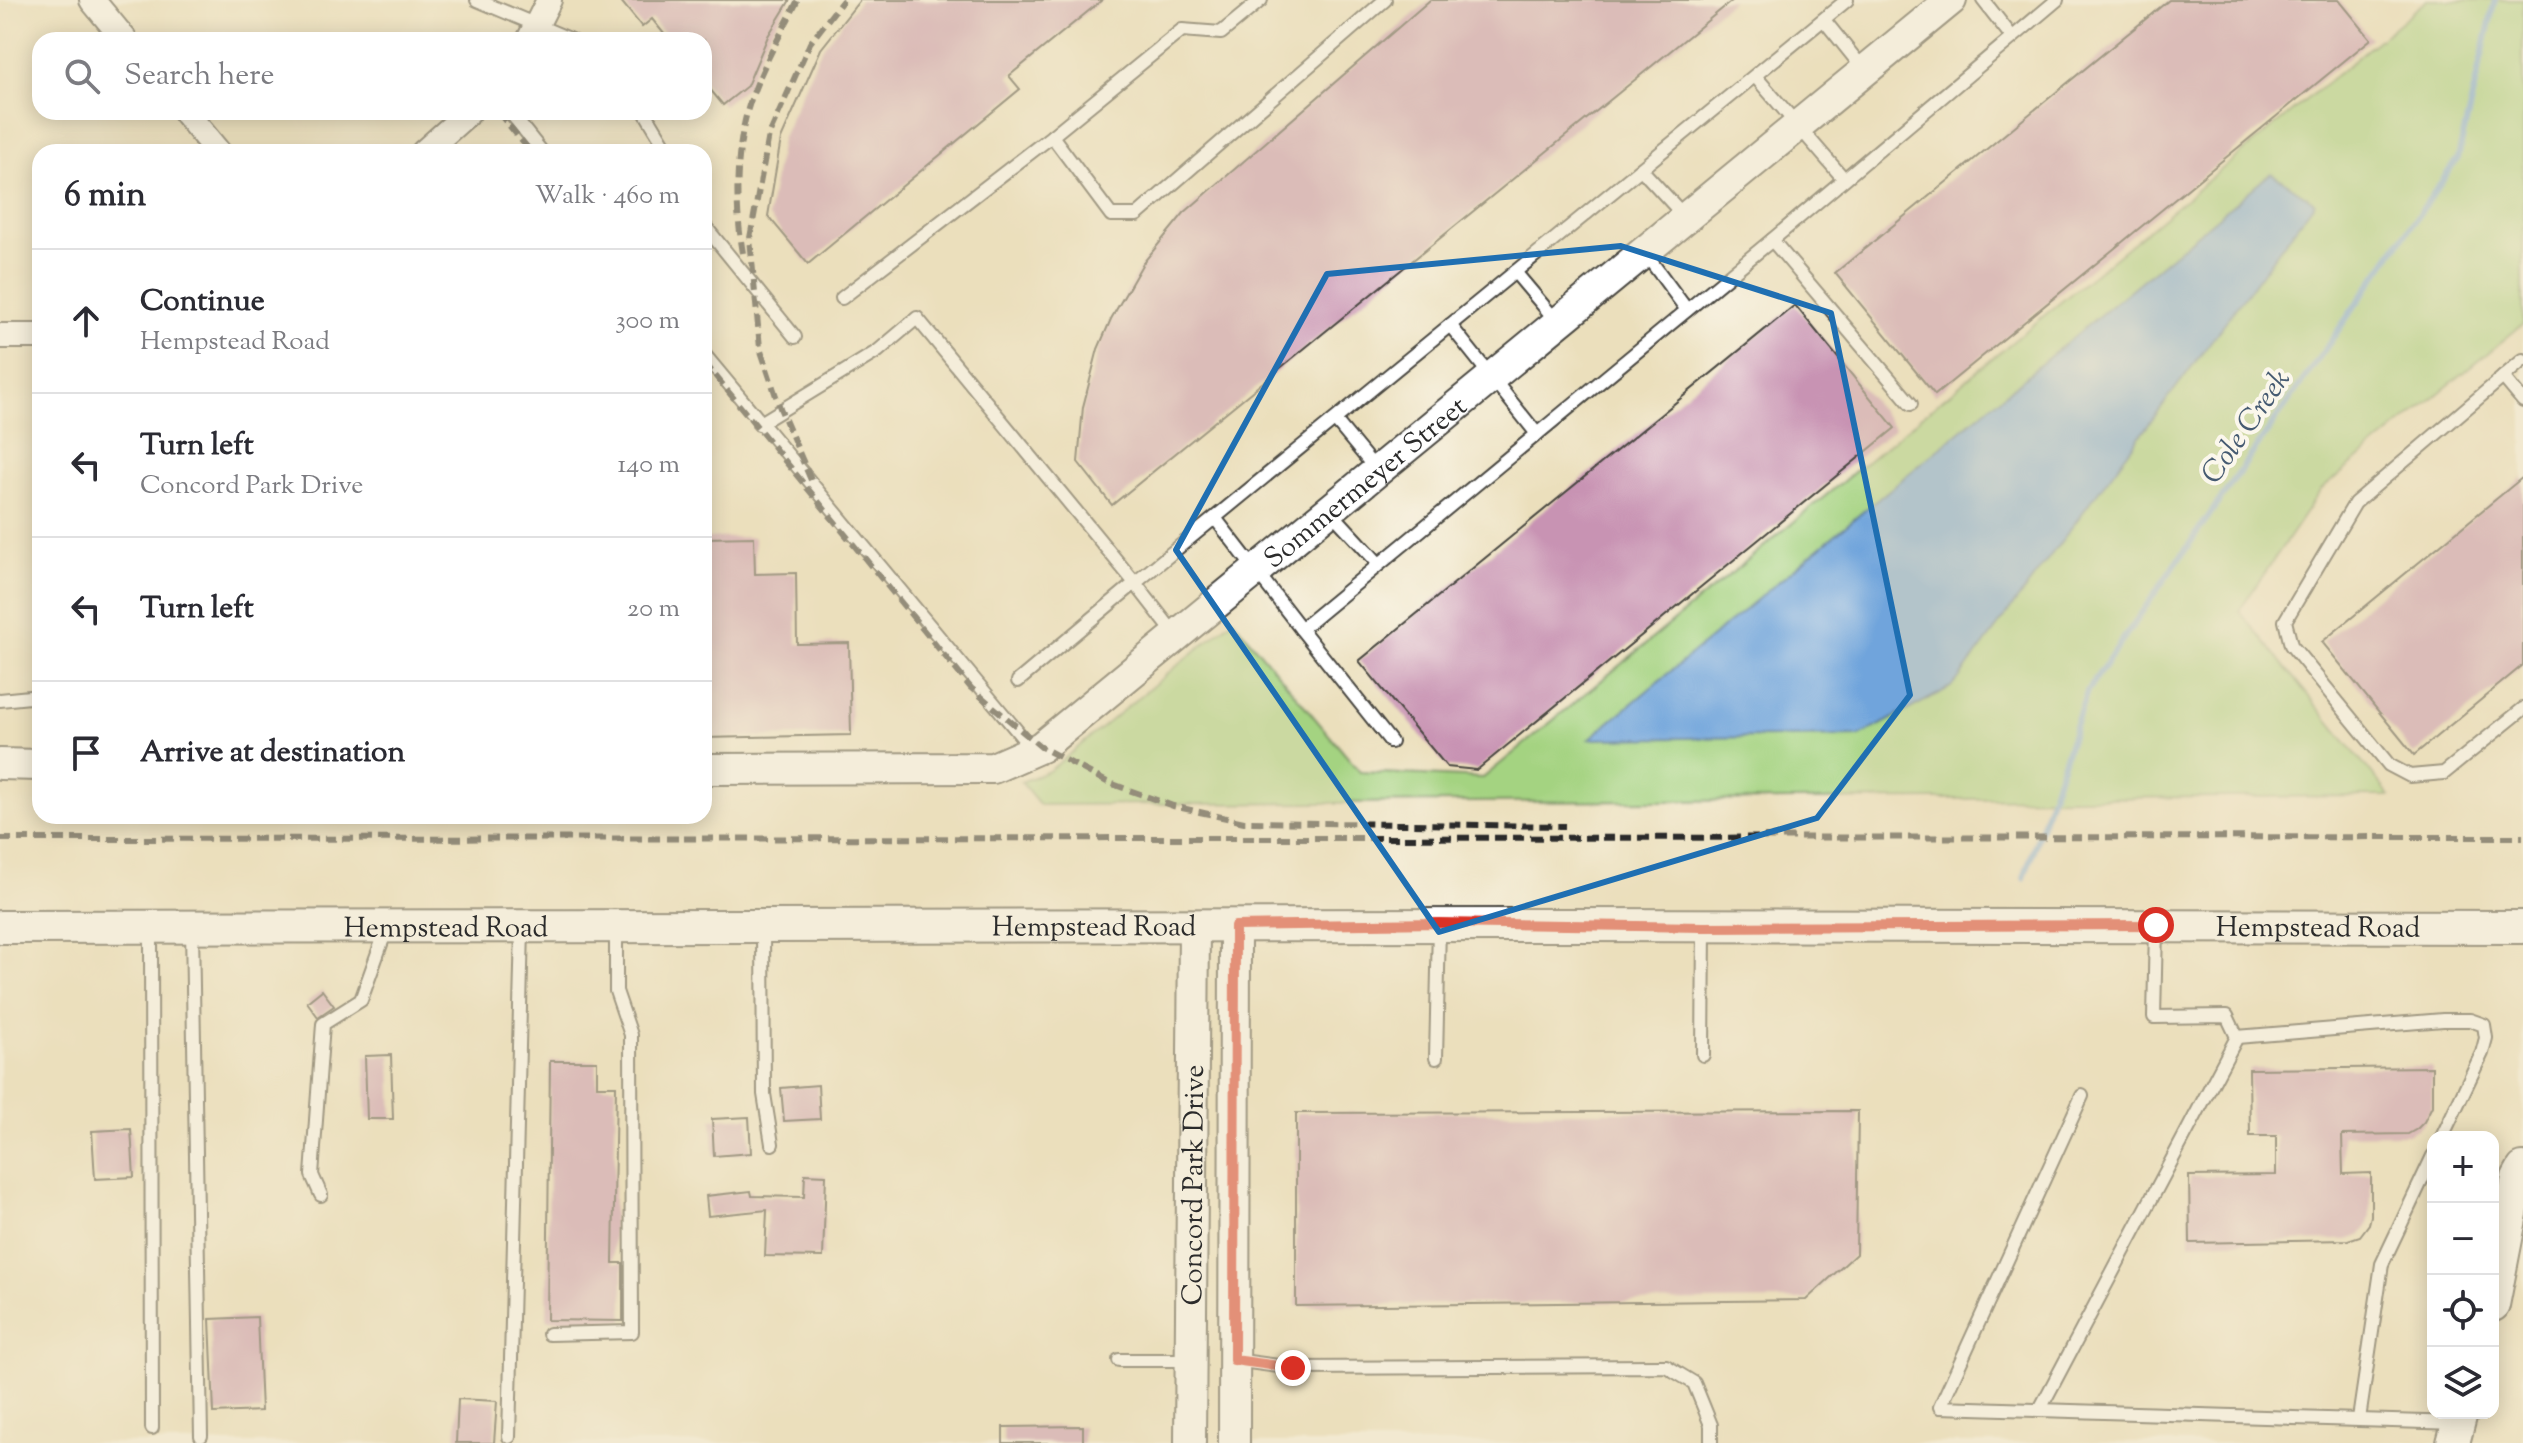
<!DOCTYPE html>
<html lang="en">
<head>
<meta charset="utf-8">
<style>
	:root { --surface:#fff; --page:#f7f7f7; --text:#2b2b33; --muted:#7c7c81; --line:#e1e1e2 }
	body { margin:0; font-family:"Sorts Mill Goudy",serif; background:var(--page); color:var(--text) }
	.controls { position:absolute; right:24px; bottom:24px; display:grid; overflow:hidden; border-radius:16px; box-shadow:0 4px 20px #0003 }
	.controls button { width:72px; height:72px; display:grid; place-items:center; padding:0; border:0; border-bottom:2px solid var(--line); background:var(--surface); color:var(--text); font:40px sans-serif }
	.stop { position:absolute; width:24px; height:24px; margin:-18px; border:6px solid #d93025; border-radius:50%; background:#fff }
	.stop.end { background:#d93025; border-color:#fff; box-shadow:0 2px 8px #0008 }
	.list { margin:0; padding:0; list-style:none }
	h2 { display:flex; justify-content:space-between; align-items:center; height:104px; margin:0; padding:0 32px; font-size:34px }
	h2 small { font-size:26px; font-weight:400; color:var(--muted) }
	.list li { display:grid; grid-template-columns:52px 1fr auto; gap:24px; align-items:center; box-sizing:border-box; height:144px; padding:0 32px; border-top:2px solid var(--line) }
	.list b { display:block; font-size:30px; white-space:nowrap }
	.list p { margin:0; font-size:26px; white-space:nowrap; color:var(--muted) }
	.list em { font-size:26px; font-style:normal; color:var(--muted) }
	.icon { flex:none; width:44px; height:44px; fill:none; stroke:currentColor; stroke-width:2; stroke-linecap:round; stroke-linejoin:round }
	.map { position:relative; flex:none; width:2523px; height:1443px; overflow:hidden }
	.search { position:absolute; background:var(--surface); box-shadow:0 4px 20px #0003; left:32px; top:32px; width:680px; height:88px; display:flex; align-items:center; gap:20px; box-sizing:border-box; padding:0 28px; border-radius:24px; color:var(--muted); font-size:30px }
	.panel { position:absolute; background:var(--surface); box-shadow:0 4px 20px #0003; left:32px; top:144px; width:680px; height:680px; border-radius:24px }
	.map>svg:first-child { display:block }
	.green { fill:#a4d381; stroke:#687f56; stroke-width:2 }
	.water { fill:#6fa4dc; stroke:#4d6884; stroke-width:2 }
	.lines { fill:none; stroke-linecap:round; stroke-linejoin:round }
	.stream { stroke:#6fa4dc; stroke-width:6 }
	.building { fill:#c893b3 }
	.service-casing { stroke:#484641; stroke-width:16 }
	.minor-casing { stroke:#484641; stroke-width:28 }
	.tertiary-casing { stroke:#484641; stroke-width:34 }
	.secondary-casing { stroke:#484641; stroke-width:36 }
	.service { stroke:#fff; stroke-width:12 }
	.minor { stroke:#fff; stroke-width:24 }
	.tertiary { stroke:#fff; stroke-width:30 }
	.secondary { stroke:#fff; stroke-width:32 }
	.rail { stroke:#2b2b2b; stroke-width:6; stroke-dasharray:12 6; stroke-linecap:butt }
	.route { stroke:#d93025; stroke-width:10 }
	.marked { fill:none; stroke:#1f6fb2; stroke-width:6; stroke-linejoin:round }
	.labels { text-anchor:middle; stroke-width:8; stroke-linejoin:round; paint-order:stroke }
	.street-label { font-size:28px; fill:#2b2b2b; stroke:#fbf7ec }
	.water-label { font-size:30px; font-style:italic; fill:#465b72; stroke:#fbf7ec }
</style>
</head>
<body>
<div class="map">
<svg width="2523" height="1443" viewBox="0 0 2523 1443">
	<rect width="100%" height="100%" fill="#fbf7ec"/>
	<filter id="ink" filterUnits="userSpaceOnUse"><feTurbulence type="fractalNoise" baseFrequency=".0125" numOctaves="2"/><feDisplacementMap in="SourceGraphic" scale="16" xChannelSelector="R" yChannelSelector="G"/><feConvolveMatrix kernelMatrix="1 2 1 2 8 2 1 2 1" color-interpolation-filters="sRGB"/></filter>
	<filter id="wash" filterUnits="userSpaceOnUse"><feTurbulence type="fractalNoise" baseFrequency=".006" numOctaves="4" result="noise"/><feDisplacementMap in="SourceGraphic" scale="32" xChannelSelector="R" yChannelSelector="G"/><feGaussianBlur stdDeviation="1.8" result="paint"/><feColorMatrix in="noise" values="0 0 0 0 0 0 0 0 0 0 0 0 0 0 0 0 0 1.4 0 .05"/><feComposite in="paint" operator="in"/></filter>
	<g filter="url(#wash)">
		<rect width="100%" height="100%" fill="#ebdfbc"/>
		<path class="green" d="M 2427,0 L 2523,0 L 2523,324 L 2321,490 L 2239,611 L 2390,796 L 1040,805 L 1021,782 L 1049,771 L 1233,620 L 1360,772 L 1483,778 Z"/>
		<path class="water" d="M 2271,173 L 2315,202 L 1953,686 L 1860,736 L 1589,739 Z"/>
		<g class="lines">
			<path class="stream" d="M 2024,878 L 2087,691 L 2458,158 L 2495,0"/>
		</g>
		<g id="blocks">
			<g class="building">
				<path d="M 620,0 L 790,0 L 768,36 L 747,86 L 723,105 L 704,82 L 704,40 L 669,40 L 652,19 L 642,27 Z"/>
				<path d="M 860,0 L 1102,0 L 1009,76 L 1020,89 L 808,264 L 768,216 L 781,139 L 821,49 Z"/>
				<path d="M 1430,0 L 1733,0 L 1112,505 L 1078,462 L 1083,407 L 1098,349 L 1111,319 L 1143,263 L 1184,213 Z"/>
				<path d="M 2169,0 L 2339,0 L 2371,39 L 1935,395 L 1835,273 Z"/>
				<path d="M 1795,305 L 1895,428 L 1477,770 L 1447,767 L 1359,661 Z"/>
				<path d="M 2523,477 L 2523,665 L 2414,755 L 2322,642 Z"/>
				<path d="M 754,537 L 755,574 L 796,573 L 797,644 L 849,643 L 851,735 L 704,738 L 704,538 Z"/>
				<path d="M 322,990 L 334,1006 L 318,1017 L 307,1002 Z"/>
				<path d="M 391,1055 L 393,1119 L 367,1119 L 365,1056 Z"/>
				<path d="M 550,1061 L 597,1061 L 597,1086 L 616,1086 L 613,1263 L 623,1263 L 623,1321 L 547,1320 Z"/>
				<path d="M 2432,1067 L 2432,1106 L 2424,1122 L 2417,1129 L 2408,1134 L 2342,1135 L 2343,1174 L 2371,1173 L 2371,1216 L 2369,1224 L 2360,1236 L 2348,1240 L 2190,1243 L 2189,1176 L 2276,1175 L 2276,1136 L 2250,1136 L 2249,1069 Z"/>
				<path d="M 818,1085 L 820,1119 L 784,1121 L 781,1088 Z"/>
				<path d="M 1858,1111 L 1856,1254 L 1806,1300 L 1296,1306 L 1296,1113 Z"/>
				<path d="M 749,1117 L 751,1153 L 714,1156 L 712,1119 Z"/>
				<path d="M 131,1129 L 134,1177 L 95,1179 L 92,1131 Z"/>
				<path d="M 805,1174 L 826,1175 L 823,1257 L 765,1256 L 767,1210 L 708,1216 L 706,1196 L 751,1191 L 752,1196 L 804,1197 Z"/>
				<path d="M 257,1317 L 261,1411 L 214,1413 L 210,1319 Z"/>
				<path d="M 458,1399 L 497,1401 L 494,1443 L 456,1443 Z"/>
				<path d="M 1083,1426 L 1083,1443 L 1003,1443 L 1003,1427 Z"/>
			</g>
		</g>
	</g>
	<g filter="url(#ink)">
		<use href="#blocks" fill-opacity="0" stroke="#484641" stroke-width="2"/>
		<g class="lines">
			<defs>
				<g id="service">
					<path d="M 477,0 L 572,40"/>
					<path d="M 1983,0 L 2012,37"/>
					<path d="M 1824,20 L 1865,71"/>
					<path d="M 1755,76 L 1844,179"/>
					<path d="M 510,112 L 542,152"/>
					<path d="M 645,112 L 669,152"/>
					<path d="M 1052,136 L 1182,30 L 1221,33 L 1261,0"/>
					<path d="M 1641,169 L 1686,218"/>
					<path d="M 704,225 L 795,337"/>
					<path d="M 1772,240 L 1911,404"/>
					<path d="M 1644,252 L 1687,310"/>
					<path d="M 1515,272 L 1558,323"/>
					<path d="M 842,298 L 1052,136 L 1111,215 L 1137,215 L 1385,0"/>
					<path d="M 1450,325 L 1537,434"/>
					<path d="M 704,354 L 1032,749"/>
					<path d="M 2523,360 L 2355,503 L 2285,621 L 2291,645 L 2389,765 L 2410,776 L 2444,773 L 2523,709"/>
					<path d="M 2503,377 L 2523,401"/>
					<path d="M 1335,420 L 1378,472"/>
					<path d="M 759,424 L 878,351 L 917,318 L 1135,583 L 1018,681"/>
					<path d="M 1330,511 L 1379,564"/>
					<path d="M 1215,518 L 1301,629"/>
					<path d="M 1177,637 L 1135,583 L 1847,0"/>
					<path d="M 0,700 L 40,696"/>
					<path d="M 1391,742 L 1301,629 L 1772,240 L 2057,0"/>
					<path d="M 763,928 L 764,1094 L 772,1144"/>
					<path d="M 151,930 L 152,1428"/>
					<path d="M 192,930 L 201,1436"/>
					<path d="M 2237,1037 L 2443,1020 L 2470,1020 L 2484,1025 L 2486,1038 L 2482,1053 L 2442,1137"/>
					<path d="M 1703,1055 L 1704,927"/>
					<path d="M 1436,1058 L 1439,927"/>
					<path d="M 2082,1096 L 1940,1407 L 2458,1423"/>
					<path d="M 321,1195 L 312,1175 L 323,1024 L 361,1000 L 386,930"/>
					<path d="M 549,1334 L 632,1332 L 631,1035 L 616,991 L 616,926"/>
					<path d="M 1119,1360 L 1189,1360"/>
					<path d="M 1234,1360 L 1293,1368 L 1666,1366 L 1694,1383 L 1711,1425 L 1711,1443"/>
					<path d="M 2040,1409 L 2237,1037 L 2227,1016 L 2154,1017 L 2156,928"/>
					<path d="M 2359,1419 L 2382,1264 L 2433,1156"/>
					<path d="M 509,1437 L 522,929"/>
				</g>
				<g id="minor">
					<path d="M 92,0 L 125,40"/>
					<path d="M 529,40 L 549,0"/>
					<path d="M 185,112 L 218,152"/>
					<path d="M 424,152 L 469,112"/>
					<path d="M 0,336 L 40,336"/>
				</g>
				<g id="tertiary">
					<path d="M 0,764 L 40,765"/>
					<path id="s1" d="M 704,769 L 993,768 L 1041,747 L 1951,0"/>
					<path id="s2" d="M 1190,1443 L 1194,926"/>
					<path d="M 1234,1443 L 1235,926"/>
				</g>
				<g id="secondary">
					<path id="s3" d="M 0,927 C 841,926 1682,923 2523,927"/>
					<path d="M 2493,1305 L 2518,1178 L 2523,1169"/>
					<path d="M 2453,1443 L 2461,1413"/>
				</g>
			</defs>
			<use href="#service" class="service-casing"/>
			<use href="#minor" class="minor-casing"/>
			<use href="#tertiary" class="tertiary-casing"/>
			<use href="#secondary" class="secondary-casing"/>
			<use href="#service" class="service"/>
			<use href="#minor" class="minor"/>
			<use href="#tertiary" class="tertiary"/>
			<use href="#secondary" class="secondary"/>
			<g class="rail">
				<path d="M 498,112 L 531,152"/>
				<path d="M 743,253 C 735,208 735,158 747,112 C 758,73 780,36 798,0"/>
				<path d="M 704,362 L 971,688 L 1041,747 L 1107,782 L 1173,806 L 1244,822 L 1565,826"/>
				<path d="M 811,480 L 780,408 L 760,348 L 750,238 L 769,135 L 810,43 L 843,0"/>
				<path d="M 0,839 L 2523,837"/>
			</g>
		</g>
	</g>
	<g class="lines" filter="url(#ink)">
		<path class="route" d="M 1293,1368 L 1234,1360 L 1235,926 L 1439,923 L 1704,927 L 2156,925"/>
	</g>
	<path d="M0 0H2523V1443H0ZM 1621,246 L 1831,313 L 1910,695 L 1817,818 L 1439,932 L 1176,550 L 1327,274 Z" fill="#ebdfbc" fill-opacity=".55" fill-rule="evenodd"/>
	<path class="marked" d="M 1621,246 L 1831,313 L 1910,695 L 1817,818 L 1439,932 L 1176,550 L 1327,274 Z"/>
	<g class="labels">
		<g class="street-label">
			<text dy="10" stroke="none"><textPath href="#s1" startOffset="760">Sommermeyer Street</textPath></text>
			<text dy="10" stroke="none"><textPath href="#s3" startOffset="446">Hempstead Road</textPath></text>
			<text dy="10" stroke="none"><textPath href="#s3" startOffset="1094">Hempstead Road</textPath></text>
			<text dy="10" stroke="none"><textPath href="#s3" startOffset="2318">Hempstead Road</textPath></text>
			<text dy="10" stroke="none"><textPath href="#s2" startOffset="258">Concord Park Drive</textPath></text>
		</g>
		<g class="water-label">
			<text transform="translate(2245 426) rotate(-55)" y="10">Cole Creek</text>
		</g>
	</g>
</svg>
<div class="controls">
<button>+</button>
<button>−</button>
<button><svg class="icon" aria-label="locate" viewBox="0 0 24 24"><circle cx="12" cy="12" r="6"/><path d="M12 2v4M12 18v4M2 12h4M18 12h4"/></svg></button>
<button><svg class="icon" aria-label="layers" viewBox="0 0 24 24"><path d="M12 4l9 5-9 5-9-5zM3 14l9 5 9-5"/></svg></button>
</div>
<div class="stop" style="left:2156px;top:925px"></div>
<div class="stop end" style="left:1293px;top:1368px"></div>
<div class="search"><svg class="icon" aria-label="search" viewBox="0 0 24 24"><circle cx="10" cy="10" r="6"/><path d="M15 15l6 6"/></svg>Search here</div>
<section class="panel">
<h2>6 min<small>Walk · 460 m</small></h2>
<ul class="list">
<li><svg class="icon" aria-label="ahead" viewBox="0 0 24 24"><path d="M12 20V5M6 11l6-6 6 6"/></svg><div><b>Continue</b><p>Hempstead Road</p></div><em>300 m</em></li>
<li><svg class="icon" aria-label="left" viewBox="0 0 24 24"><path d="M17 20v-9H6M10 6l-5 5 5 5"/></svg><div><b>Turn left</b><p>Concord Park Drive</p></div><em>140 m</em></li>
<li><svg class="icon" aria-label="left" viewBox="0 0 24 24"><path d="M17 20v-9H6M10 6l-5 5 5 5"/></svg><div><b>Turn left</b></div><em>20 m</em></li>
<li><svg class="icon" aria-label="arrive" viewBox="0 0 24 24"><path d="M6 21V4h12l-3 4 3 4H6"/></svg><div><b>Arrive at destination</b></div></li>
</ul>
</section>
</div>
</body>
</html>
